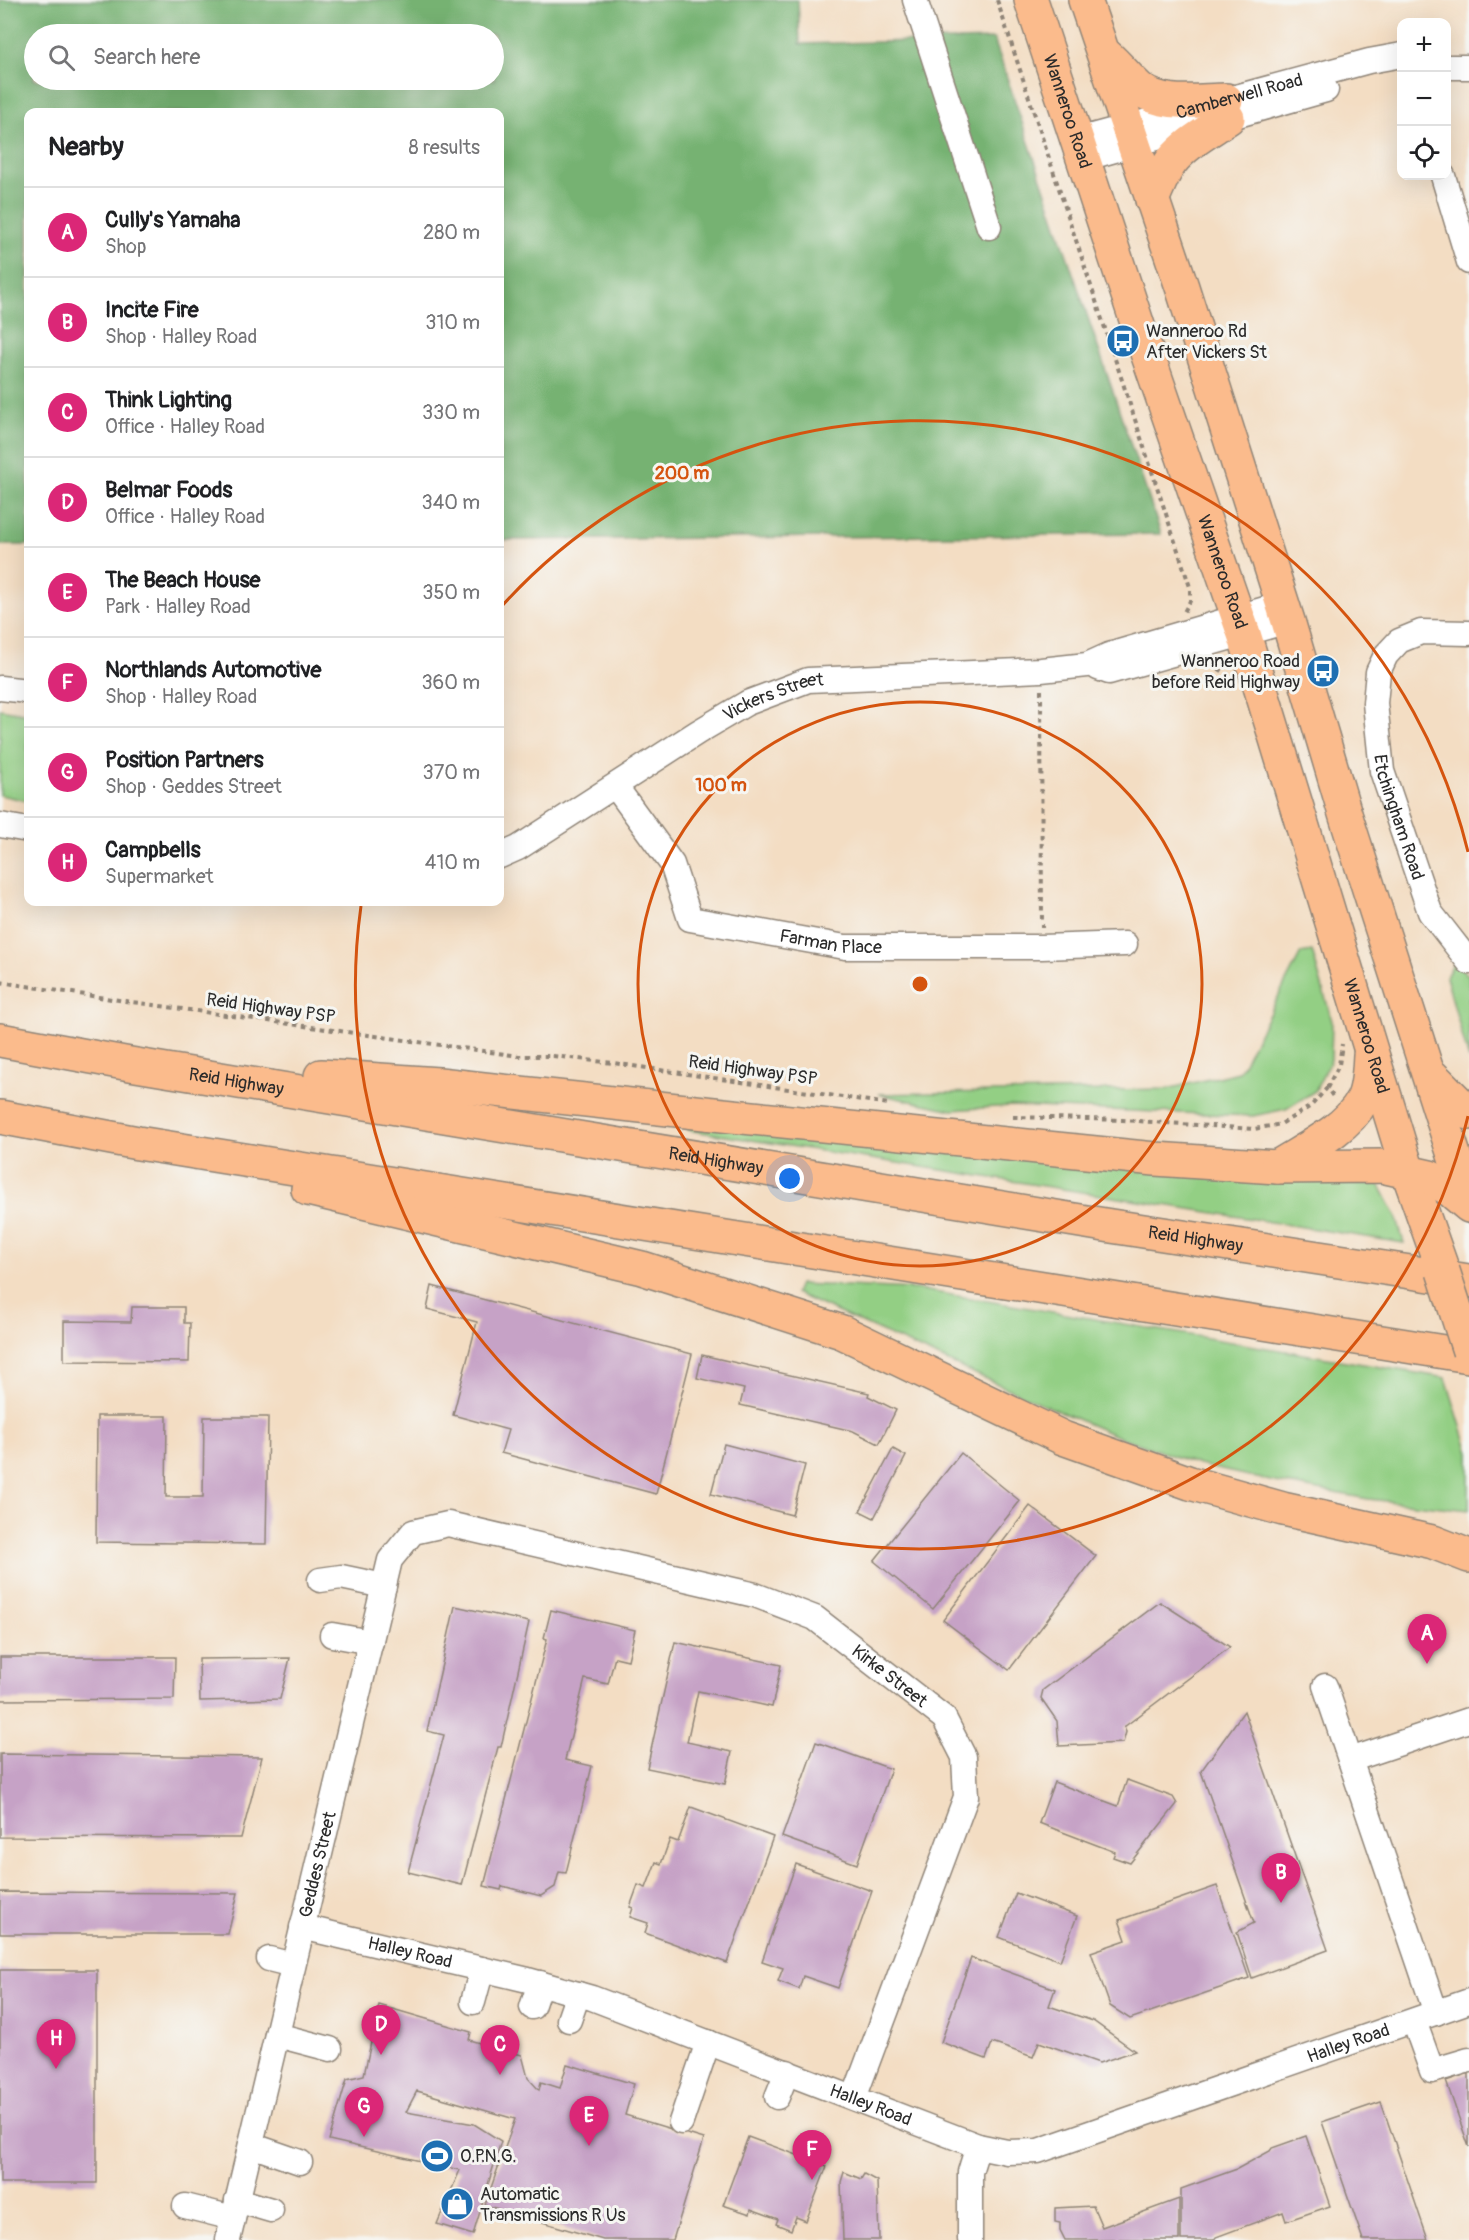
<!DOCTYPE html>
<html lang="en">
<head>
<meta charset="utf-8">
<style>
	:root { --surface:#fff; --page:#f2f2f2; --text:#202124; --muted:#757577; --line:#e0e0e0; --accent:#db2777 }
	body { margin:0; font-family:Pangolin,sans-serif; background:var(--page); color:var(--text) }
	.controls { position:absolute; right:18px; top:18px; display:grid; overflow:hidden; border-radius:12px; box-shadow:0 6px 24px #0002 }
	.controls button { width:54px; height:54px; display:grid; place-items:center; padding:0; border:0; border-bottom:2px solid var(--line); background:var(--surface); color:var(--text); font:30px sans-serif }
	.you { position:absolute; left:790px; top:1179px; width:21px; height:21px; margin:-15px; border:4px solid #fff; border-radius:50%; background:#1a73e8; box-shadow:0 0 0 9px #1a73e833 }
	.badge { display:grid; place-items:center; width:39px; height:39px; border-radius:50%; background:var(--accent); color:#fff; font-size:20px; font-weight:700 }
	.pin { position:absolute; translate:-50% -50px; filter:drop-shadow(0 2px 3px #0008) }
	.pin::after { content:''; position:absolute; top:32px; width:21px; height:18px; background:inherit; clip-path:polygon(0 0,100% 0,50% 100%) }
	.list { margin:0; padding:0; list-style:none }
	h2 { display:flex; justify-content:space-between; align-items:center; height:78px; margin:0; padding:0 24px; font-size:26px }
	h2 small { font-size:20px; font-weight:400; color:var(--muted) }
	.list li { display:grid; grid-template-columns:39px 1fr auto; gap:18px; align-items:center; box-sizing:border-box; height:90px; padding:0 24px; border-top:2px solid var(--line) }
	.list b { display:block; font-size:22px; white-space:nowrap }
	.list p { margin:0; font-size:20px; white-space:nowrap; color:var(--muted) }
	.list em { font-size:20px; font-style:normal; color:var(--muted) }
	.icon { flex:none; width:33px; height:33px; fill:none; stroke:currentColor; stroke-width:2; stroke-linecap:round; stroke-linejoin:round }
	.map { position:relative; flex:none; width:1469px; height:2240px; overflow:hidden }
	.search { position:absolute; background:var(--surface); box-shadow:0 6px 24px #0002; left:24px; top:24px; width:480px; height:66px; display:flex; align-items:center; gap:15px; box-sizing:border-box; padding:0 21px; border-radius:33px; color:var(--muted); font-size:22px }
	.panel { position:absolute; background:var(--surface); box-shadow:0 6px 24px #0002; left:24px; top:108px; width:480px; height:798px; border-radius:12px }
	.map>svg:first-child { display:block }
	.green { fill:#93cf84; stroke:#5f7d58; stroke-width:1.5 }
	.forest { fill:#76b272; stroke:#506e4e; stroke-width:1.5; fill-rule:evenodd }
	.building { fill:#c6a2c6 }
	.lines { fill:none; stroke-linecap:round; stroke-linejoin:round }
	.minor-casing { stroke:#8f8477; stroke-width:27 }
	.highway-casing { stroke:#8f8477; stroke-width:36 }
	.path { stroke:#8f8477; stroke-width:4; stroke-dasharray:4.5 4.5; stroke-linecap:butt }
	.minor { stroke:#fff; stroke-width:24 }
	.highway { stroke:#fbbb8c; stroke-width:33 }
	.highway-bridge-casing { stroke:#8f8477; stroke-width:36; stroke-linecap:butt }
	.highway-bridge { stroke:#fbbb8c; stroke-width:33 }
	.ring { fill:none; stroke:#d5540f; stroke-width:3 }
	.labels { text-anchor:middle; stroke-width:6; stroke-linejoin:round; paint-order:stroke }
	.street-label { font-size:18px; fill:#2b2b2b; stroke:#f6f6f2 }
	.poi-label { font-size:18px; fill:#2b2b2b; stroke:#f6f6f2; text-anchor:start }
	.centre { fill:#d5540f; stroke:#f6f6f2; stroke-width:3 }
	.ring-label { font-size:18px; text-anchor:middle; font-weight:bold; fill:#d5540f; stroke:#f6f6f2; stroke-width:6; stroke-linejoin:round; paint-order:stroke }
</style>
</head>
<body>
<div class="map">
<svg width="1469" height="2240" viewBox="0 0 1469 2240">
	<rect width="100%" height="100%" fill="#f6f6f2"/>
	<filter id="ink" filterUnits="userSpaceOnUse"><feTurbulence type="fractalNoise" baseFrequency=".0167" numOctaves="2"/><feDisplacementMap in="SourceGraphic" scale="12" xChannelSelector="R" yChannelSelector="G"/><feConvolveMatrix kernelMatrix="1 2 1 2 8 2 1 2 1" color-interpolation-filters="sRGB"/></filter>
	<filter id="wash" filterUnits="userSpaceOnUse"><feTurbulence type="fractalNoise" baseFrequency=".008" numOctaves="4" result="noise"/><feDisplacementMap in="SourceGraphic" scale="24" xChannelSelector="R" yChannelSelector="G"/><feGaussianBlur stdDeviation="1.35" result="paint"/><feColorMatrix in="noise" values="0 0 0 0 0 0 0 0 0 0 0 0 0 0 0 0 0 1.4 0 .05"/><feComposite in="paint" operator="in"/></filter>
	<g filter="url(#wash)">
		<rect width="100%" height="100%" fill="#f3ddc3"/>
		<g class="green">
			<path d="M 0,709 L 28,714 L 28,801 L 0,795 Z"/>
			<path d="M 1312,951 L 1332,1021 L 1331,1060 L 1315,1091 L 1286,1109 L 1253,1116 L 1010,1106 L 952,1110 L 878,1094 L 1167,1089 L 1239,1072 L 1301,953 Z"/>
			<path d="M 1454,962 L 1469,976 L 1469,1060 L 1446,977 Z"/>
			<path d="M 686,1120 L 1303,1180 L 1379,1184 L 1396,1216 L 1404,1243 L 688,1130 Z"/>
			<path d="M 799,1284 L 916,1289 L 1446,1378 L 1469,1452 L 1469,1510 L 1368,1499 L 1275,1482 L 1199,1465 L 1114,1435 L 1047,1406 L 795,1293 Z"/>
		</g>
		<path class="forest" d="M 0,0 L 798,0 L 800,44 L 994,39 L 1161,534 L 500,540 L 500,112 L 28,112 L 28,545 L 0,545 ZM 34,34 L 494,34 L 494,80 L 34,80 Z"/>
		<g id="blocks">
			<g class="building">
				<path d="M 432,1286 L 692,1354 L 656,1494 L 501,1453 L 508,1430 L 453,1415 L 477,1322 L 427,1309 Z"/>
				<path d="M 132,1307 L 184,1307 L 184,1323 L 190,1323 L 189,1362 L 64,1361 L 64,1321 L 131,1322 Z"/>
				<path d="M 702,1355 L 869,1393 L 868,1396 L 896,1410 L 879,1444 L 853,1431 L 740,1405 L 744,1389 L 697,1378 Z"/>
				<path d="M 97,1416 L 167,1416 L 166,1497 L 203,1497 L 204,1417 L 268,1417 L 266,1544 L 96,1542 Z"/>
				<path d="M 724,1444 L 805,1465 L 792,1515 L 711,1494 Z"/>
				<path d="M 893,1449 L 906,1456 L 874,1518 L 860,1511 Z"/>
				<path d="M 961,1453 L 1020,1501 L 933,1609 L 874,1561 Z"/>
				<path d="M 1030,1506 L 1096,1556 L 1009,1670 L 943,1620 Z"/>
				<path d="M 1160,1602 L 1230,1647 L 1124,1727 L 1126,1732 L 1123,1743 L 1059,1746 L 1057,1721 L 1041,1698 L 1043,1690 Z"/>
				<path d="M 455,1606 L 529,1622 L 501,1747 L 498,1747 L 462,1885 L 408,1872 L 444,1735 L 427,1731 Z"/>
				<path d="M 551,1610 L 635,1630 L 628,1660 L 615,1657 L 608,1684 L 585,1679 L 565,1760 L 592,1766 L 566,1873 L 559,1872 L 555,1887 L 541,1896 L 502,1886 L 501,1890 L 484,1886 L 547,1639 L 544,1638 Z"/>
				<path d="M 675,1642 L 781,1665 L 772,1707 L 698,1691 L 687,1742 L 732,1752 L 725,1784 L 647,1768 Z"/>
				<path d="M 0,1657 L 175,1657 L 174,1699 L 0,1700 Z"/>
				<path d="M 290,1658 L 280,1699 L 200,1701 L 199,1659 Z"/>
				<path d="M 1244,1711 L 1328,1950 L 1252,1978 L 1237,1932 L 1254,1923 L 1201,1771 Z"/>
				<path d="M 816,1742 L 891,1769 L 857,1864 L 782,1837 Z"/>
				<path d="M 0,1754 L 262,1757 L 241,1838 L 0,1837 Z"/>
				<path d="M 1127,1780 L 1173,1797 L 1177,1804 L 1130,1863 L 1113,1857 L 1115,1852 L 1039,1823 L 1054,1782 L 1118,1806 Z"/>
				<path d="M 691,1807 L 773,1837 L 727,1963 L 645,1933 L 648,1923 L 630,1917 L 633,1908 L 630,1907 L 638,1885 L 646,1888 L 656,1862 L 661,1864 L 670,1839 L 678,1842 Z"/>
				<path d="M 796,1864 L 872,1891 L 838,1988 L 803,1976 L 799,1989 L 778,1981 L 783,1968 L 762,1961 Z"/>
				<path d="M 1217,1886 L 1249,1978 L 1130,2019 L 1110,2006 L 1091,1952 L 1126,1940 L 1119,1920 Z"/>
				<path d="M 0,1892 L 238,1893 L 228,1934 L 0,1934 Z"/>
				<path d="M 1016,1893 L 1077,1916 L 1060,1961 L 999,1937 Z"/>
				<path d="M 971,1958 L 1055,1989 L 1049,2006 L 1093,2021 L 1135,2051 L 1099,2063 L 1039,2042 L 1033,2057 L 992,2043 L 986,2059 L 941,2042 Z"/>
				<rect x="0" y="1970" width="97" height="213"/>
				<path d="M 379,2005 L 471,2032 L 469,2040 L 522,2055 L 528,2078 L 539,2090 L 541,2082 L 560,2088 L 567,2064 L 634,2084 L 625,2115 L 704,2139 L 673,2240 L 603,2240 L 485,2205 L 515,2119 L 417,2091 L 406,2112 L 474,2124 L 501,2141 L 473,2235 L 437,2224 L 460,2170 L 329,2140 L 347,2079 L 364,2075 Z"/>
				<path d="M 1469,2073 L 1469,2147 L 1446,2081 Z"/>
				<path d="M 1381,2102 L 1428,2240 L 1363,2240 L 1322,2122 Z"/>
				<path d="M 1306,2136 L 1330,2206 L 1286,2221 L 1283,2212 L 1216,2237 L 1214,2240 L 1181,2240 L 1181,2189 L 1237,2169 L 1270,2151 L 1272,2148 Z"/>
				<path d="M 748,2137 L 827,2166 L 806,2221 L 796,2217 L 791,2230 L 776,2224 L 778,2219 L 751,2209 L 750,2214 L 723,2205 Z"/>
				<path d="M 844,2172 L 861,2179 L 864,2174 L 877,2181 L 879,2240 L 843,2240 L 841,2182 Z"/>
				<path d="M 1179,2199 L 1179,2240 L 1065,2240 L 1060,2230 L 1060,2223 L 1055,2222 L 1055,2208 L 1093,2206 L 1102,2227 Z"/>
			</g>
		</g>
	</g>
	<g filter="url(#ink)">
		<use href="#blocks" fill-opacity="0" stroke="#8f8477" stroke-width="1.5"/>
		<g class="lines">
			<defs>
				<g id="minor">
					<path d="M 915,0 L 989,227"/>
					<path d="M 1446,67 L 1469,67"/>
					<path id="s1" d="M 1077,140 L 1369,61 L 1402,55"/>
					<path d="M 1083,159 L 1326,90"/>
					<path d="M 1443,176 L 1469,262"/>
					<path id="s2" d="M 1469,633 L 1421,632 L 1399,641 L 1386,655 L 1378,672 L 1375,703 L 1382,771 L 1430,912 L 1469,962"/>
					<path d="M 1098,668 L 1109,672 L 1288,621"/>
					<path d="M 0,688 L 28,691"/>
					<path id="s3" d="M 616,787 L 672,864 L 690,919 L 845,947 L 1042,947 L 1125,944"/>
					<path d="M 0,825 L 28,830"/>
					<path id="s4" d="M 500,856 L 518,848 L 698,732 L 747,703 L 808,680 L 1041,670 L 1087,665 L 1109,655 L 1282,604"/>
					<path d="M 320,1580 L 341,1577 L 384,1586"/>
					<path d="M 332,1635 L 371,1642"/>
					<path d="M 1325,1686 L 1436,2013"/>
					<path d="M 1350,1760 L 1469,1720"/>
					<path id="s5" d="M 302,1927 L 528,1980 L 592,1998 L 978,2146 L 1007,2152 L 1038,2151 L 1469,2001"/>
					<path d="M 269,1959 L 293,1965"/>
					<path d="M 473,2002 L 482,1969"/>
					<path d="M 532,2007 L 540,1983"/>
					<path d="M 569,2020 L 578,1994"/>
					<path d="M 1414,2021 L 1432,2071 L 1469,2060"/>
					<path d="M 277,2035 L 330,2049"/>
					<path d="M 777,2097 L 787,2072"/>
					<path d="M 681,2122 L 708,2042"/>
					<path d="M 251,2145 L 300,2162"/>
					<path d="M 237,2200 L 271,2210"/>
					<path d="M 185,2206 L 233,2218"/>
					<path id="s6" d="M 228,2240 L 390,1560 L 413,1532 L 448,1524 L 755,1595 L 815,1618 L 944,1718 L 964,1757 L 966,1797 L 854,2098"/>
					<path d="M 970,2240 L 970,2172 L 978,2146"/>
				</g>
				<g id="highway">
					<path id="s7" d="M 1031,0 L 1143,341 L 1244,634 L 1408,1172 L 1443,1271"/>
					<path d="M 1085,0 L 1182,287 L 1288,621 L 1346,817 L 1469,1202"/>
					<path d="M 1107,56 C 1119,66 1128,79 1140,89 C 1163,107 1198,100 1226,100"/>
					<path d="M 1152,200 C 1158,187 1163,173 1171,162 C 1186,143 1209,131 1228,118"/>
					<path id="s8" d="M 0,1040 L 130,1064 L 1111,1226 L 1469,1281"/>
					<path d="M 321,1076 L 439,1084 L 723,1115 L 1155,1159 L 1277,1167 L 1381,1166 L 1430,1177 L 1450,1190 L 1469,1206"/>
					<path d="M 1432,1076 L 1469,1113"/>
					<path d="M 0,1117 L 138,1143 L 1469,1356"/>
					<path d="M 1277,1167 C 1305,1149 1345,1131 1362,1101 C 1369,1089 1369,1069 1370,1055"/>
					<path d="M 308,1189 L 642,1268 L 842,1332 L 1063,1438 L 1190,1483 L 1283,1509 L 1433,1542 L 1469,1556"/>
				</g>
			</defs>
			<use href="#minor" class="minor-casing"/>
			<use href="#highway" class="highway-casing"/>
			<g class="path">
				<path d="M 997,0 L 1190,587 L 1190,601 L 1184,612"/>
				<path d="M 1211,664 L 1227,674 L 1228,678"/>
				<path d="M 1041,690 L 1042,928"/>
				<path d="M 0,982 L 125,1001 L 519,1056 L 553,1056 L 613,1063 L 889,1104"/>
				<path d="M 1327,1088 L 1339,1065 L 1342,1044"/>
				<path d="M 1013,1117 L 1123,1120 L 1254,1129 L 1281,1124 L 1311,1106 L 1327,1088 L 1334,1098"/>
			</g>
			<use href="#minor" class="minor"/>
			<use href="#highway" class="highway"/>
			<defs>
				<path id="highway-bridge" d="M 1443,1271 L 1469,1351"/>
			</defs>
			<use href="#highway-bridge" class="highway-bridge-casing"/>
			<use href="#highway-bridge" class="highway-bridge"/>
		</g>
	</g>
	<g class="ring">
		<circle cx="920" cy="984" r="282"/>
		<path d="M1468 1116A564 564 0 0 1 361 906M501 607A564 564 0 0 1 1468 852"/>
	</g>
	<defs>
		<symbol id="bus-disc" viewBox="-11 -11 22 22"><circle r="9.5" fill="#1f6fb2" stroke="#f6f6f2"/><path d="M-5-6H5V4H4V6H2V4H-2V6H-4V4H-5ZM-3.5-4V0h7V-4ZM-3.5 1.2v1.5H-2V1.2ZM2 1.2v1.5H3.5V1.2Z" fill="#fff"/></symbol>
		<symbol id="stadium-disc" viewBox="-11 -11 22 22"><circle r="9.5" fill="#1f6fb2" stroke="#f6f6f2"/><path d="M0-5a6.5 5 0 1 0 0 10a6.5 5 0 1 0 0-10ZM-3.5-1.8h7v3.6h-7Z" fill="#fff"/></symbol>
		<symbol id="shop-disc" viewBox="-11 -11 22 22"><circle r="9.5" fill="#1f6fb2" stroke="#f6f6f2"/><path d="M-5-2.5h2.3a2.7 3.5 0 0 1 5.4 0H5L5.5 6h-11ZM-1.5-2.5h3a1.5 2.3 0 0 0-3 0Z" fill="#fff"/></symbol>
	</defs>
	<g fill-rule="evenodd">
		<use href="#bus-disc" x="1104" y="322" width="38" height="38"/>
		<use href="#bus-disc" x="1304" y="652" width="38" height="38"/>
		<use href="#stadium-disc" x="418" y="2137" width="38" height="38"/>
		<use href="#shop-disc" x="438" y="2185" width="38" height="38"/>
	</g>
	<g class="labels">
		<g class="street-label">
			<text dy="6" stroke="none"><textPath href="#s1" startOffset="168">Camberwell Road</textPath></text>
			<text dy="6" stroke="none"><textPath href="#s7" startOffset="117">Wanneroo Road</textPath></text>
			<text dy="6" stroke="none"><textPath href="#s7" startOffset="603">Wanneroo Road</textPath></text>
			<text dy="6" stroke="none"><textPath href="#s4" startOffset="318">Vickers Street</textPath></text>
			<text dy="6" stroke="none"><textPath href="#s2" startOffset="258">Etchingham Road</textPath></text>
			<text dy="6" stroke="none"><textPath href="#s3" startOffset="296">Farman Place</textPath></text>
			<text transform="translate(271 1008) rotate(8)" y="6">Reid Highway PSP</text>
			<text dy="6" stroke="none"><textPath href="#s7" startOffset="1089">Wanneroo Road</textPath></text>
			<text transform="translate(753 1070) rotate(8)" y="6">Reid Highway PSP</text>
			<text dy="6" stroke="none"><textPath href="#s8" startOffset="240">Reid Highway</textPath></text>
			<text dy="6" stroke="none"><textPath href="#s8" startOffset="726">Reid Highway</textPath></text>
			<text dy="6" stroke="none"><textPath href="#s8" startOffset="1212">Reid Highway</textPath></text>
			<text dy="6" stroke="none"><textPath href="#s6" startOffset="1245">Kirke Street</textPath></text>
			<text dy="6" stroke="none"><textPath href="#s6" startOffset="386">Geddes Street</textPath></text>
			<text dy="6" stroke="none"><textPath href="#s5" startOffset="111">Halley Road</textPath></text>
			<text dy="6" stroke="none"><textPath href="#s5" startOffset="1101">Halley Road</textPath></text>
			<text dy="6" stroke="none"><textPath href="#s5" startOffset="597">Halley Road</textPath></text>
		</g>
		<g class="poi-label">
			<text x="1146" y="337">Wanneroo Rd<tspan x="1146" dy="21">After Vickers St</tspan></text>
			<text x="1300" y="667" text-anchor="end">Wanneroo Road<tspan x="1300" dy="21">before Reid Highway</tspan></text>
			<text x="460" y="2162">O.P.N.G.</text>
			<text x="480" y="2200">Automatic<tspan x="480" dy="21">Transmissions R Us</tspan></text>
		</g>
	</g>
	<circle cx="920" cy="984" r="9" class="centre"/>
	<g class="ring-label">
		<text x="682" y="479">200 m</text>
		<text x="721" y="791">100 m</text>
	</g>
</svg>
<div class="controls">
<button>+</button>
<button>−</button>
<button><svg class="icon" aria-label="locate" viewBox="0 0 24 24"><circle cx="12" cy="12" r="6"/><path d="M12 2v4M12 18v4M2 12h4M18 12h4"/></svg></button>
</div>
<div class="you"></div>
<div class="pin badge" style="left:1427px;top:1664px">A</div>
<div class="pin badge" style="left:1281px;top:1903px">B</div>
<div class="pin badge" style="left:500px;top:2075px">C</div>
<div class="pin badge" style="left:381px;top:2055px">D</div>
<div class="pin badge" style="left:589px;top:2146px">E</div>
<div class="pin badge" style="left:812px;top:2180px">F</div>
<div class="pin badge" style="left:364px;top:2137px">G</div>
<div class="pin badge" style="left:56px;top:2069px">H</div>
<div class="search"><svg class="icon" aria-label="search" viewBox="0 0 24 24"><circle cx="10" cy="10" r="6"/><path d="M15 15l6 6"/></svg>Search here</div>
<section class="panel">
<h2>Nearby<small>8 results</small></h2>
<ul class="list">
<li><span class="badge">A</span><div><b>Cully's Yamaha</b><p>Shop</p></div><em>280 m</em></li>
<li><span class="badge">B</span><div><b>Incite Fire</b><p>Shop · Halley Road</p></div><em>310 m</em></li>
<li><span class="badge">C</span><div><b>Think Lighting</b><p>Office · Halley Road</p></div><em>330 m</em></li>
<li><span class="badge">D</span><div><b>Belmar Foods</b><p>Office · Halley Road</p></div><em>340 m</em></li>
<li><span class="badge">E</span><div><b>The Beach House</b><p>Park · Halley Road</p></div><em>350 m</em></li>
<li><span class="badge">F</span><div><b>Northlands Automotive</b><p>Shop · Halley Road</p></div><em>360 m</em></li>
<li><span class="badge">G</span><div><b>Position Partners</b><p>Shop · Geddes Street</p></div><em>370 m</em></li>
<li><span class="badge">H</span><div><b>Campbells</b><p>Supermarket</p></div><em>410 m</em></li>
</ul>
</section>
</div>
</body>
</html>
